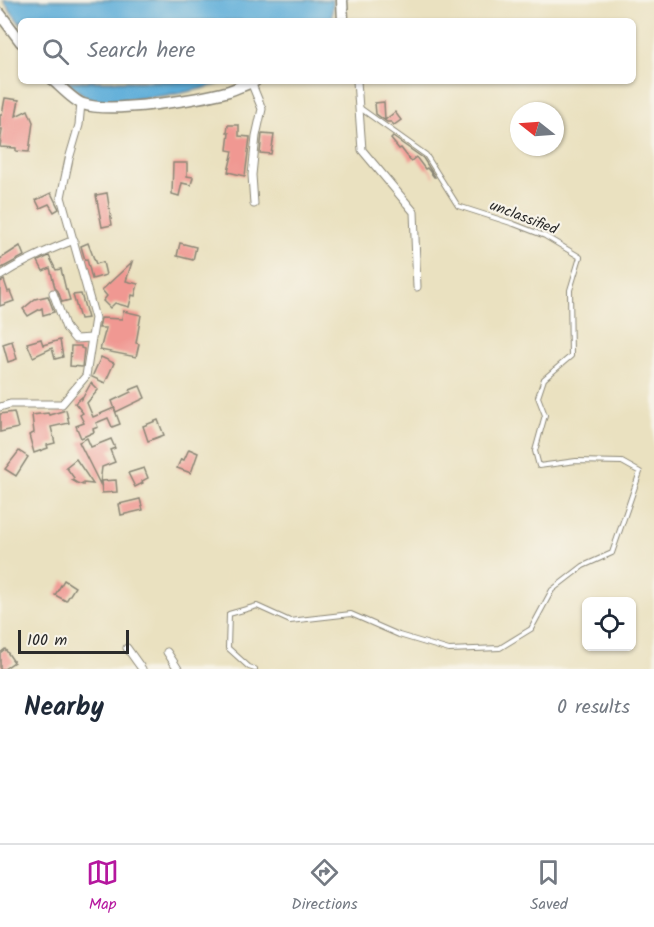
<!DOCTYPE html>
<html lang="en">
<head>
<meta charset="utf-8">
<style>
	:root { --surface:#fff; --page:#f2f2f3; --text:#1f2937; --muted:#747a83; --line:#e0e1e3; --accent:#b5179e }
	body { margin:0; font-family:Kalam,sans-serif; background:var(--page); color:var(--text) }
	.controls { position:absolute; right:18px; bottom:18px; display:grid; overflow:hidden; border-radius:9px; box-shadow:0 2px 4px #0004 }
	.controls button { width:54px; height:54px; display:grid; place-items:center; padding:0; border:0; border-bottom:2px solid var(--line); background:var(--surface); color:var(--text); font:30px sans-serif }
	.compass { position:absolute; left:510px; top:102px; width:54px; height:54px; border-radius:50%; background:var(--surface); box-shadow:0 2px 4px #0004; rotate:287deg }
	.scale { position:absolute; left:18px; bottom:15px; width:111px; box-sizing:border-box; padding-left:6px; border:3px solid #2b2b2b; border-top:0; font-size:16px; line-height:21px; white-space:nowrap; color:#2b2b2b; -webkit-text-stroke:4px #f7f3e8; paint-order:stroke }
	.list { margin:0; padding:0; list-style:none }
	h2 { display:flex; justify-content:space-between; align-items:center; height:78px; margin:0; padding:0 24px; font-size:26px }
	h2 small { font-size:20px; font-weight:400; color:var(--muted) }
	.icon { flex:none; width:33px; height:33px; fill:none; stroke:currentColor; stroke-width:2; stroke-linecap:round; stroke-linejoin:round }
	.map { position:relative; flex:none; width:654px; height:669px; overflow:hidden }
	.search { position:absolute; background:var(--surface); box-shadow:0 2px 4px #0004; left:18px; right:18px; top:18px; height:66px; display:flex; align-items:center; gap:15px; box-sizing:border-box; padding:0 21px; border-radius:9px; color:var(--muted); font-size:22px }
	.sheet { height:174px; background:var(--surface) }
	nav { display:flex; justify-content:space-around; align-items:center; box-sizing:border-box; height:84px; border-top:2px solid var(--line); background:var(--surface); font-size:16px; color:var(--muted) }
	nav a { display:grid; justify-items:center; gap:3px }
	nav .on { color:var(--accent) }
	.map>svg:first-child { display:block }
	.water { fill:#5faed9; stroke:#456c82; stroke-width:1.5 }
	.building { fill:#f09892 }
	.lines { fill:none; stroke-linecap:round; stroke-linejoin:round }
	.service-casing { stroke:#8a8676; stroke-width:6 }
	.minor-casing { stroke:#8a8676; stroke-width:9 }
	.secondary-casing { stroke:#8a8676; stroke-width:13 }
	.service { stroke:#fff; stroke-width:4 }
	.minor { stroke:#fff; stroke-width:7 }
	.secondary { stroke:#fff; stroke-width:10 }
	.labels { text-anchor:middle; stroke-width:4.5; stroke-linejoin:round; paint-order:stroke }
	.street-label { font-size:15px; fill:#2b2b2b; stroke:#f7f3e8 }
</style>
</head>
<body>
<div class="map">
<svg width="654" height="669" viewBox="0 0 654 669">
	<rect width="100%" height="100%" fill="#f7f3e8"/>
	<filter id="ink" filterUnits="userSpaceOnUse"><feTurbulence type="fractalNoise" baseFrequency=".0167" numOctaves="2"/><feDisplacementMap in="SourceGraphic" scale="12" xChannelSelector="R" yChannelSelector="G"/><feConvolveMatrix kernelMatrix="1 2 1 2 8 2 1 2 1" color-interpolation-filters="sRGB"/></filter>
	<filter id="wash" filterUnits="userSpaceOnUse"><feTurbulence type="fractalNoise" baseFrequency=".008" numOctaves="4" result="noise"/><feDisplacementMap in="SourceGraphic" scale="24" xChannelSelector="R" yChannelSelector="G"/><feGaussianBlur stdDeviation="1.35" result="paint"/><feColorMatrix in="noise" values="0 0 0 0 0 0 0 0 0 0 0 0 0 0 0 0 0 1.4 0 .05"/><feComposite in="paint" operator="in"/></filter>
	<g filter="url(#wash)">
		<rect width="100%" height="100%" fill="#eae1c0"/>
		<g class="water">
			<path d="M 3,0 L 333,0 L 333,2 L 331,21 L 21,21 L 21,25 Z"/>
			<path d="M 66,81 L 229,81 C 187,95 143,99 99,101 L 87,98 Z"/>
		</g>
		<g id="blocks">
			<g class="building">
				<path d="M 5,98 L 19,100 L 16,116 L 28,110 L 33,122 L 29,152 L 16,151 L 16,148 L 0,147 L 2,129 L 0,129 L 0,115 L 2,115 Z"/>
				<path d="M 384,102 L 385,120 L 395,112 L 401,120 L 394,125 L 391,122 L 387,122 L 376,114 L 375,103 Z"/>
				<path d="M 228,125 L 239,125 L 239,136 L 250,137 L 245,176 L 228,172 L 233,151 L 227,150 L 229,133 L 227,133 Z"/>
				<path d="M 262,134 L 274,135 L 271,154 L 260,153 Z"/>
				<path d="M 393,137 L 423,158 L 435,177 L 434,177 L 427,168 L 425,169 L 416,157 L 411,161 L 401,148 L 399,149 L 391,139 Z"/>
				<path d="M 173,163 L 187,163 L 187,176 L 193,177 L 191,185 L 182,183 L 179,196 L 172,194 Z"/>
				<path d="M 51,193 L 59,209 L 54,212 L 49,204 L 40,208 L 36,200 Z"/>
				<path d="M 107,193 L 112,225 L 102,227 L 96,195 Z"/>
				<path d="M 88,243 L 96,264 L 103,262 L 106,275 L 92,279 L 87,259 L 85,260 L 81,246 Z"/>
				<path d="M 180,243 L 196,247 L 193,260 L 177,256 Z"/>
				<path d="M 20,246 L 24,256 L 0,269 L 0,259 Z"/>
				<path d="M 49,256 L 56,270 L 61,269 L 66,290 L 67,290 L 70,300 L 62,302 L 58,291 L 55,288 L 50,268 L 43,271 L 38,261 Z"/>
				<path d="M 132,262 L 126,281 L 138,284 L 135,296 L 132,295 L 129,307 L 115,303 L 110,308 L 103,301 L 107,296 L 102,290 Z"/>
				<path d="M 4,280 L 8,292 L 10,291 L 14,301 L 0,306 L 0,282 Z"/>
				<path d="M 81,294 L 88,318 L 80,319 L 73,295 Z"/>
				<path d="M 48,296 L 54,312 L 43,315 L 42,308 L 28,316 L 23,309 L 35,299 Z"/>
				<path d="M 123,311 L 141,315 L 136,343 L 139,344 L 136,357 L 100,350 L 106,328 L 99,328 L 101,318 L 122,319 Z"/>
				<path d="M 41,339 L 43,345 L 60,340 L 63,357 L 55,359 L 52,348 L 33,357 L 27,343 Z"/>
				<path d="M 12,341 L 17,359 L 8,362 L 3,344 Z"/>
				<path d="M 71,346 L 81,346 L 81,348 L 84,349 L 82,367 L 70,366 Z"/>
				<path d="M 101,357 L 114,363 L 105,383 L 92,377 Z"/>
				<path d="M 91,383 L 98,390 L 87,403 L 93,417 L 114,408 L 120,424 L 112,427 L 108,418 L 96,423 L 98,427 L 93,429 L 94,432 L 81,438 L 76,426 L 84,423 L 80,415 L 83,413 L 75,403 L 82,397 L 82,399 Z"/>
				<path d="M 140,386 L 145,398 L 116,412 L 112,401 L 131,392 L 130,390 Z"/>
				<path d="M 66,410 L 69,423 L 51,427 L 55,443 L 47,445 L 48,448 L 34,453 L 29,435 L 34,433 L 32,415 L 48,413 L 49,415 Z"/>
				<path d="M 14,412 L 18,428 L 0,432 L 0,414 Z"/>
				<path d="M 158,420 L 164,435 L 148,441 L 143,426 Z"/>
				<path d="M 87,438 L 91,447 L 111,439 L 115,448 L 110,450 L 115,462 L 102,467 L 100,484 L 79,442 Z"/>
				<path d="M 189,449 L 198,453 L 191,473 L 177,468 L 181,459 L 184,460 Z"/>
				<path d="M 19,451 L 28,457 L 16,476 L 5,469 Z"/>
				<path d="M 76,459 L 93,484 L 83,483 L 83,485 L 77,483 L 72,480 L 74,478 L 66,467 Z"/>
				<path d="M 144,468 L 148,478 L 142,481 L 143,483 L 135,487 L 128,473 Z"/>
				<path d="M 116,480 L 117,492 L 102,493 L 101,481 Z"/>
				<path d="M 140,499 L 143,510 L 121,515 L 119,504 Z"/>
				<path d="M 64,580 L 75,587 L 66,601 L 55,595 Z"/>
				<path d="M 5,649 L 14,662 L 4,669 L 0,669 L 0,653 Z"/>
			</g>
		</g>
	</g>
	<g filter="url(#ink)">
		<use href="#blocks" fill-opacity="0" stroke="#8a8676" stroke-width="1.5"/>
		<g class="lines">
			<defs>
				<path id="service" d="M 255,669 L 249,667 L 228,648 L 229,614 L 257,606 L 290,621 L 351,614 L 399,635 L 449,650 L 500,648 L 531,629 L 552,590 L 583,566 L 612,553 L 640,472 L 622,462 L 576,461 L 539,466 L 535,451 L 545,415 L 538,397 L 544,379 L 571,356 L 570,290 L 580,257 L 545,236 L 514,224 L 458,206 L 426,155 L 360,108"/>
				<g id="minor">
					<path d="M 357,81 L 362,150 L 414,212 L 417,287"/>
					<path d="M 251,82 L 262,109 L 256,136 L 252,175 L 254,204"/>
					<path d="M 0,276 C 23,261 48,250 74,240"/>
					<path d="M 53,293 L 66,328 L 75,339 L 92,338"/>
					<path d="M 0,407 L 10,404 L 62,404 L 86,376 L 95,318 L 61,197 L 69,159 L 79,125 L 81,103"/>
					<path d="M 127,648 L 142,669"/>
					<path d="M 167,652 L 178,669"/>
				</g>
				<g id="secondary">
					<path d="M 342,0 L 343,21"/>
					<path d="M 0,14 L 21,42"/>
					<path d="M 54,81 C 62,88 74,101 83,104 C 109,114 200,99 229,91 C 237,88 246,84 255,81"/>
				</g>
			</defs>
			<use href="#service" class="service-casing"/>
			<use href="#minor" class="minor-casing"/>
			<use href="#secondary" class="secondary-casing"/>
			<use href="#service" class="service"/>
			<use href="#minor" class="minor"/>
			<use href="#secondary" class="secondary"/>
		</g>
	</g>
	<g class="labels">
		<g class="street-label">
			<text transform="translate(524 217) rotate(21)" y="5">unclassified</text>
		</g>
	</g>
</svg>
<div class="controls">
<button><svg class="icon" aria-label="locate" viewBox="0 0 24 24"><circle cx="12" cy="12" r="6"/><path d="M12 2v4M12 18v4M2 12h4M18 12h4"/></svg></button>
</div>
<svg class="compass" viewBox="-18 -18 36 36"><path d="M0-13l5 13h-10z" fill="#e53935"/><path d="M0 13l5-13h-10z" fill="#747a83"/></svg>
<div class="scale">100 m</div>
<div class="search"><svg class="icon" aria-label="search" viewBox="0 0 24 24"><circle cx="10" cy="10" r="6"/><path d="M15 15l6 6"/></svg>Search here</div>
</div>
<section class="sheet">
<h2>Nearby<small>0 results</small></h2>
<ul class="list">
</ul>
</section>
<nav>
<a class="on"><svg class="icon" aria-label="map" viewBox="0 0 24 24"><path d="M3 6l6-2 6 2 6-2v14l-6 2-6-2-6 2zM9 4v14M15 6v14"/></svg>Map</a>
<a><svg class="icon" aria-label="directions" viewBox="0 0 24 24"><path d="M12 3l9 9-9 9-9-9zM9 14v-3h6M13 9l2 2-2 2"/></svg>Directions</a>
<a><svg class="icon" aria-label="saved" viewBox="0 0 24 24"><path d="M7 4h10v16l-5-4-5 4z"/></svg>Saved</a>
</nav>
</body>
</html>
